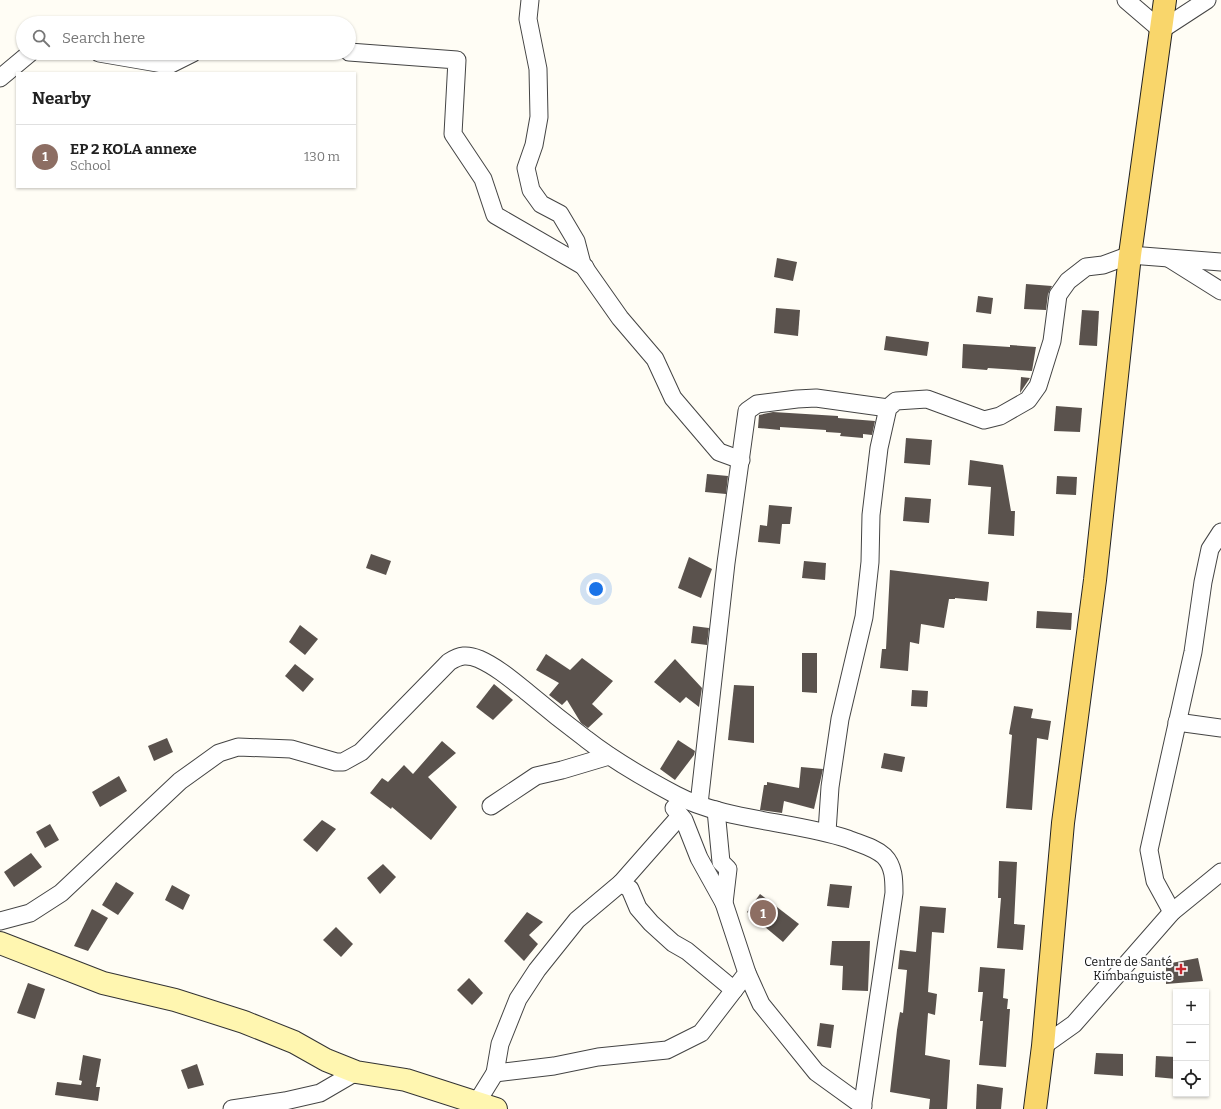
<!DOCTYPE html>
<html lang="en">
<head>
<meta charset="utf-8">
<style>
	:root { --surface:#fff; --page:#f2f2f2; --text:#222; --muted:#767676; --line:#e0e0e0; --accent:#c4262e }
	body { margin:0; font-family:Bitter,serif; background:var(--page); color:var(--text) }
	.controls { position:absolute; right:12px; bottom:12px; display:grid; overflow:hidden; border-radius:0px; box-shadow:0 1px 3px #0004 }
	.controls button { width:36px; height:36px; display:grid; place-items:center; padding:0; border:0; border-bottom:1px solid var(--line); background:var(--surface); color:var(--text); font:20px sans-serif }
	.you { position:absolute; left:596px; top:589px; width:14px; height:14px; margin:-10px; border:3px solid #fff; border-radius:50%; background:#1a73e8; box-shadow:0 0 0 6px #1a73e833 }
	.badge { display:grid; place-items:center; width:26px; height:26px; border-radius:50%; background:var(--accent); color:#fff; font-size:13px; font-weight:700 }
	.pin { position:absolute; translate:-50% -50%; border:2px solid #fff; box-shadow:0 1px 4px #0006 }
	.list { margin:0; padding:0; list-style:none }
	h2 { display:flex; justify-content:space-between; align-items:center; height:52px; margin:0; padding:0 16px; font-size:17px }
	h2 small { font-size:13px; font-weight:400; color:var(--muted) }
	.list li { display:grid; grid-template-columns:26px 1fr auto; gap:12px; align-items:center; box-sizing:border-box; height:64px; padding:0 16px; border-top:1px solid var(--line) }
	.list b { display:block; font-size:15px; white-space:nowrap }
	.list p { margin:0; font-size:13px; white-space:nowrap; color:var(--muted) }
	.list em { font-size:13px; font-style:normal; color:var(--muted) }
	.icon { flex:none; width:22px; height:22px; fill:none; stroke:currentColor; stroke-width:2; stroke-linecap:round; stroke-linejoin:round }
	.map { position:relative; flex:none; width:1221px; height:1109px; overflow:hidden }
	.search { position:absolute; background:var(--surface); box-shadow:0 1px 3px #0004; left:16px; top:16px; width:340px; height:44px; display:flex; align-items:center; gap:10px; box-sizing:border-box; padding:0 14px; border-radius:22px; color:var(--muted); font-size:15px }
	.panel { position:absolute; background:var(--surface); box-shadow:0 1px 3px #0004; left:16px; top:72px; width:340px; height:116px; border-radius:0px }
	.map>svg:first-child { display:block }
	.building { fill:#5a524d }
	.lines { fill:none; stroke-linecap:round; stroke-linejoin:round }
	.street-casing { stroke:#444; stroke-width:19 }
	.secondary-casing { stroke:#333; stroke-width:24 }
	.primary-casing { stroke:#222; stroke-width:24 }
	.street { stroke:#fff; stroke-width:17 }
	.secondary { stroke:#fff6b0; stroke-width:22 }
	.primary { stroke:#f9d66b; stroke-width:22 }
	.poi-dot { fill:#c4262e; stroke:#fff; stroke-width:1.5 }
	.labels { text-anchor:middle; stroke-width:4; stroke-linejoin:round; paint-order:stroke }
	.poi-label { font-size:12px; fill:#111; stroke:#fff; text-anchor:end }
</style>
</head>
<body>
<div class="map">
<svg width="1221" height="1109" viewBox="0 0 1221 1109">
	<rect width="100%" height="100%" fill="#fffdf5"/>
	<g class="building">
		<path d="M 777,258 L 797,262 L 793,281 L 774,277 Z"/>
		<path d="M 1026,284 L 1052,286 L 1048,294 L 1046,310 L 1024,309 Z"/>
		<path d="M 978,296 L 993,298 L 991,314 L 976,312 Z"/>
		<path d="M 776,308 L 800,310 L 798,336 L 774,333 Z"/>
		<path d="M 1082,310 L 1099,311 L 1097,346 L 1079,345 Z"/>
		<path d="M 886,336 L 929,342 L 927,356 L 884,350 Z"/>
		<path d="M 963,344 L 1010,347 L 1010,345 L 1036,347 L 1032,371 L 988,368 L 987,370 L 962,368 Z"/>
		<path d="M 1021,377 L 1030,378 L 1020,393 Z"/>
		<path d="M 1056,406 L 1082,408 L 1080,432 L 1054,431 Z"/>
		<path d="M 773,412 L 838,416 L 838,418 L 875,421 L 872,435 L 863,434 L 863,438 L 840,436 L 841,433 L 826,432 L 826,430 L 780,427 L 780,430 L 758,428 L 759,415 Z"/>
		<path d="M 906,438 L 932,440 L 930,465 L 904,463 Z"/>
		<path d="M 970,460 L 1003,465 L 1011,511 L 1015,511 L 1014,536 L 988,534 L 991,487 L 968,485 Z"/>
		<path d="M 707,474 L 728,476 L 726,494 L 705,492 Z"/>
		<path d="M 1057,476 L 1077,477 L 1076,495 L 1056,494 Z"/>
		<path d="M 905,497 L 931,499 L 929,523 L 903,521 Z"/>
		<path d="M 769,505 L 792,507 L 790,524 L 782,524 L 780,544 L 758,542 L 760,525 L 767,526 Z"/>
		<path d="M 371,554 L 391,561 L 386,575 L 366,568 Z"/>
		<path d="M 689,557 L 712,569 L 701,598 L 678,588 Z"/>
		<path d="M 804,561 L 826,563 L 825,580 L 802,578 Z"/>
		<path d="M 890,570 L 989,582 L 987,601 L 955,598 L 955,599 L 949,599 L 944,628 L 921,624 L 919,644 L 910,642 L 908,671 L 880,668 L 882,649 L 886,649 Z"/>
		<path d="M 1037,611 L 1072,613 L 1071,630 L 1036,628 Z"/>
		<path d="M 300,625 L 318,639 L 305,655 L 289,642 Z"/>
		<path d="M 693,626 L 709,628 L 707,645 L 691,643 Z"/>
		<path d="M 802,653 L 817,653 L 817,693 L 802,692 Z"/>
		<path d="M 546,654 L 570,670 L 582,658 L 613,681 L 592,704 L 603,714 L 588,728 L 581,723 L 567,700 L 562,705 L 549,695 L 559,683 L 536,670 Z"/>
		<path d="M 675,659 L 702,688 L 699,707 L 686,697 L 680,703 L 654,682 Z"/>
		<path d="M 295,664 L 314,679 L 303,692 L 285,676 Z"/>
		<path d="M 494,684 L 513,700 L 493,720 L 476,707 Z"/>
		<path d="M 734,685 L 754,686 L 754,743 L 728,740 Z"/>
		<path d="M 912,690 L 928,691 L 927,707 L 911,706 Z"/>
		<path d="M 1014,706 L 1033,709 L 1031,718 L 1051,721 L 1048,740 L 1037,738 L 1032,810 L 1006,808 L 1012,735 L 1009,734 Z"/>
		<path d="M 167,738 L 173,752 L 154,761 L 148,746 Z"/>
		<path d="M 678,740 L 695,751 L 694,755 L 675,780 L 660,769 Z"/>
		<path d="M 442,741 L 456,753 L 428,777 L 457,807 L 431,840 L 392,807 L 391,809 L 370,793 L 382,778 L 388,782 L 404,765 L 413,774 Z"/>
		<path d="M 884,753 L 905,757 L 902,772 L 881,768 Z"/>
		<path d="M 801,767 L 823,769 L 814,809 L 784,801 L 782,813 L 760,810 L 764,785 L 767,785 L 767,782 L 799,788 Z"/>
		<path d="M 119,776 L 127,791 L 100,807 L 92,792 Z"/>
		<path d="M 322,820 L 336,829 L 317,852 L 303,840 Z"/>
		<path d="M 50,824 L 59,840 L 45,848 L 36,832 Z"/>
		<path d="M 31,853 L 42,867 L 14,887 L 4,872 Z"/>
		<path d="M 999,861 L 1017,862 L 1014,924 L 1025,925 L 1023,950 L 997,948 L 1001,898 L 998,898 Z"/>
		<path d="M 383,864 L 396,877 L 380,894 L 367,878 Z"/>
		<path d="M 116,882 L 134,893 L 118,915 L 102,905 Z"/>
		<path d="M 830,884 L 852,886 L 849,908 L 827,906 Z"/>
		<path d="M 172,885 L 190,895 L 183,910 L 165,900 Z"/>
		<path d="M 760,894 L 799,924 L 783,942 L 747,912 Z"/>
		<path d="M 920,906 L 946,908 L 944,933 L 932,932 L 928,992 L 937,994 L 935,1015 L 928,1013 L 925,1055 L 950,1060 L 947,1109 L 929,1109 L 930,1099 L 890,1092 L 897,1030 L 900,1012 L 903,1013 L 907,970 L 898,969 L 900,950 L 916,952 Z"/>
		<path d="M 92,909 L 108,918 L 88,951 L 74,946 Z"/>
		<path d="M 527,912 L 543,922 L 529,935 L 538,944 L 524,961 L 504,941 Z"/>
		<path d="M 336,927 L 353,944 L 341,957 L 323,940 Z"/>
		<path d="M 832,941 L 870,941 L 868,991 L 842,990 L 843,966 L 830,965 Z"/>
		<path d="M 1198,958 L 1203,981 L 1166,984 L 1166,964 Z"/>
		<path d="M 980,967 L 1005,969 L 1003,998 L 1008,999 L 1007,1009 L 1010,1009 L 1006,1067 L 979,1065 L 983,1021 L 980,1021 L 983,992 L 978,992 Z"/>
		<path d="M 469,978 L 483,993 L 472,1005 L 457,990 Z"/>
		<path d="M 28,983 L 45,989 L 35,1019 L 17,1013 Z"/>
		<path d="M 820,1023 L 834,1025 L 831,1048 L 817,1046 Z"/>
		<path d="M 1096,1053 L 1123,1054 L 1123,1076 L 1094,1074 Z"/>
		<path d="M 83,1055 L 101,1059 L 96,1087 L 100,1087 L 98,1101 L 55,1095 L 57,1082 L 81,1085 L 82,1081 L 79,1080 Z"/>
		<path d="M 1156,1056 L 1176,1057 L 1176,1079 L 1155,1077 Z"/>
		<path d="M 197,1064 L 204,1085 L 188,1089 L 181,1070 Z"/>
		<path d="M 977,1084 L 1003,1088 L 1001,1109 L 976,1109 Z"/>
	</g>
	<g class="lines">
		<defs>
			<g id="street">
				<path d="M 530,0 L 528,19 L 538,69 L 539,117 L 534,145 L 526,168 L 531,190 L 541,204 L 560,214 L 576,241 L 582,264 L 620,318 L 655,359 L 673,398 L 719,452 L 741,460"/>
				<path d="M 1126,0 L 1161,30 L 1207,0"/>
				<path d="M 349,52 L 457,60 L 453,134 L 483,179 L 495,215 L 585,267"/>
				<path d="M 99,53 L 169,65 L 193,53"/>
				<path d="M 0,78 L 30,53"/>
				<path d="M 1170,259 L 1221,291"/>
				<path d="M 1177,722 L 1221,728"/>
				<path d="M 699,804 L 726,563 L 747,411 L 757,404 L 797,399 L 816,398 L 888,408"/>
				<path d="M 491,806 L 536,776 L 562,770 L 609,756"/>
				<path d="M 674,808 L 684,820 L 699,858 L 724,903"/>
				<path d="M 680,816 L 621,883 L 630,889 L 638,908 L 651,923 L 673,943 L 687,951 L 734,990"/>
				<path d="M 827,832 L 830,787 L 840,719 L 864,617 L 870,562 L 871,515 L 879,448 L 888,408 L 896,401 L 927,399 L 984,420 L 1000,416 L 1028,400 L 1038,386 L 1052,341 L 1058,295 L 1068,281 L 1086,267 L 1103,265 L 1130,255 L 1221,262"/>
				<path d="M 1172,912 L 1155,881 L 1149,850 L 1193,652 L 1203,582 L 1210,549 L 1221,532"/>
				<path d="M 0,921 L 30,913 L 61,893 L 180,781 L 219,753 L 238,747 L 291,749 L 336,762 L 343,762 L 361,752 L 449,662 C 460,655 467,654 479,659 C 497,667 512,680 527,692 C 546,708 566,724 586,739 C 614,761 644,778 676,795 C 725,821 794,821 848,839 C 860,844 874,847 884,856 C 894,866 894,880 894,893 L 862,1109"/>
				<path d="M 747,973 L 761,1004 L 816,1072 L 863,1106"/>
				<path d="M 1043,1046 L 1074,1024 L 1172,912 L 1221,872"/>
				<path d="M 495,1073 L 500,1044 L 518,999 L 537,970 L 577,920 L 621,883"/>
				<path d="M 232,1109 L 285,1101 L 320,1093 L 356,1072"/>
				<path d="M 476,1109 L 477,1102 L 495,1073 L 554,1066 L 598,1057 L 667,1050 L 701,1033 L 747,973 L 724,903 L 728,869 L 721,862 L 716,810"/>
			</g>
			<path id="secondary" d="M 0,943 L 103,983 L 175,1000 L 244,1022 L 294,1042 L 326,1060 L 356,1072 L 406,1080 L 496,1109"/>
			<path id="primary" d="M 1035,1109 L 1043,1046 L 1063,823 L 1095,580 L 1130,255 L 1165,0"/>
		</defs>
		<use href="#street" class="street-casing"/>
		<use href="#secondary" class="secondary-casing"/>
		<use href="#primary" class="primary-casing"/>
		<use href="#street" class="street"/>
		<use href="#secondary" class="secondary"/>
		<use href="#primary" class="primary"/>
	</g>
	<path class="poi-dot" d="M1179 963h4v4h4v4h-4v4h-4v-4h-4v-4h4z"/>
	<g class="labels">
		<g class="poi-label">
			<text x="1172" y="966">Centre de Santé<tspan x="1172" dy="14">Kimbanguiste</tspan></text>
		</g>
	</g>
</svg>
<div class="controls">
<button>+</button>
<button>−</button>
<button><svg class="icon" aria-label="locate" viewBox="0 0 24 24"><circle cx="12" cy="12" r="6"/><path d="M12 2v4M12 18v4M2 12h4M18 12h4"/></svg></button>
</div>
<div class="you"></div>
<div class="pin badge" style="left:763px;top:913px;background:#8d6e63">1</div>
<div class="search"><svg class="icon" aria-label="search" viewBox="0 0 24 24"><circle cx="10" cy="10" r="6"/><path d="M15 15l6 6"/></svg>Search here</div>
<section class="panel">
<h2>Nearby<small></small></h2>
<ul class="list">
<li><span class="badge" style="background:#8d6e63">1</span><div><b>EP 2 KOLA annexe</b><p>School</p></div><em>130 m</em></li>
</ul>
</section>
</div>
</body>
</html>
